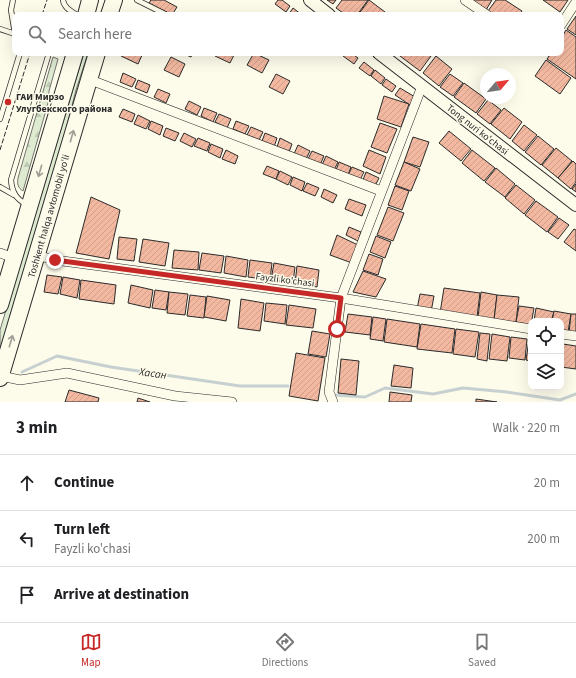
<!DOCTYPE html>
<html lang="en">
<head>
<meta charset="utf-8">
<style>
	:root { --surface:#fff; --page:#f6f6f6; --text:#202124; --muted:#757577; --line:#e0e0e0; --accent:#c62828 }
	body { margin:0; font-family:"Source Sans 3",sans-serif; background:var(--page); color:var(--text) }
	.controls { position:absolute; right:12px; bottom:12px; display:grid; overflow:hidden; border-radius:8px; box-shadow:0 4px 16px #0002 }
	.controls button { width:36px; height:36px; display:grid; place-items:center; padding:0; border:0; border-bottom:1px solid var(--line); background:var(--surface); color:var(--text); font:20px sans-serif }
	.compass { position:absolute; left:480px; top:68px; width:36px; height:36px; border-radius:50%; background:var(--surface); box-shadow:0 4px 16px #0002; rotate:61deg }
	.stop { position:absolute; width:12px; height:12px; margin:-9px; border:3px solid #c62828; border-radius:50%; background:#fff }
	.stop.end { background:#c62828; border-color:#fff; box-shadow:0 1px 4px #0008 }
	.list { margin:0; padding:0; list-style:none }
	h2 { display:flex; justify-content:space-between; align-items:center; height:52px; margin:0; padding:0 16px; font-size:17px }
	h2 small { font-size:13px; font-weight:400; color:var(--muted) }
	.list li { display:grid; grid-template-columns:26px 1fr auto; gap:12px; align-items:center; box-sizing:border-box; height:56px; padding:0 16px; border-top:1px solid var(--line) }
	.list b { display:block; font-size:15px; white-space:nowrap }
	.list p { margin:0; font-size:13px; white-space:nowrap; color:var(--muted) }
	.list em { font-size:13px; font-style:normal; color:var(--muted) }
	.icon { flex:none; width:22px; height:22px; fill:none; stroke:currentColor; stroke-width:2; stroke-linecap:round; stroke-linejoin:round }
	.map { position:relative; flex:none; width:576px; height:402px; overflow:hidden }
	.search { position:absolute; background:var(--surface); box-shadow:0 4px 16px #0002; left:12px; right:12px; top:12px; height:44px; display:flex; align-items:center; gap:10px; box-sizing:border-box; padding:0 14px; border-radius:8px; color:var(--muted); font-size:15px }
	.sheet { height:220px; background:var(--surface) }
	nav { display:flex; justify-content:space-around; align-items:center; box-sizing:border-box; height:56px; border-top:1px solid var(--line); background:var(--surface); font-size:11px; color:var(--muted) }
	nav a { display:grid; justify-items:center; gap:2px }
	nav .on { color:var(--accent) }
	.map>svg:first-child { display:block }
	.green { fill:#deebd1; stroke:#74746e }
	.forest { fill:url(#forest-firs); stroke:#74746e }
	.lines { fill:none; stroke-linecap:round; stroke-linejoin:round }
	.stream { stroke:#c7d0d0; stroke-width:3 }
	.building { fill:url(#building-hatch); stroke:#2b2b2b }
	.lane-casing { stroke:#2b2b2b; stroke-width:6 }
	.street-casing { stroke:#2b2b2b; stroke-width:10 }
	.secondary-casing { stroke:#2b2b2b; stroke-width:14 }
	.highway-casing { stroke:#2b2b2b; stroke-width:18 }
	.lane { stroke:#fdfbea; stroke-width:4.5 }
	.street { stroke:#fdfbea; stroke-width:9 }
	.secondary { stroke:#fdfbea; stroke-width:12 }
	.highway { stroke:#fdfbea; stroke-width:16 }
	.fence { stroke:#2b2b2b; stroke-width:1; stroke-dasharray:5 2; stroke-linecap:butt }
	.oneway { stroke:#9e9d94 }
	.route { stroke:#c62828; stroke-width:5 }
	.poi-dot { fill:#c62828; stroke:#fdfbea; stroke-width:1.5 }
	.labels { text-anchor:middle; stroke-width:3; stroke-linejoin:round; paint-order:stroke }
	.poi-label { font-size:10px; font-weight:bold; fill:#2b2b2b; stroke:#fdfbea; text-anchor:start }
	.street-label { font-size:10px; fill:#2b2b2b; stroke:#fdfbea }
	.water-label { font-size:11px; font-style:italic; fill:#2b2b2b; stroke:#fdfbea }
</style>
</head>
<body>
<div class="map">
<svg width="576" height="402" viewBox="0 0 576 402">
	<defs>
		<pattern id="forest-firs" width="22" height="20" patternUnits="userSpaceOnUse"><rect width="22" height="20" fill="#deebd1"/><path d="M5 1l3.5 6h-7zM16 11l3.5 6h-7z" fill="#bfcab4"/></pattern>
		<pattern id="building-hatch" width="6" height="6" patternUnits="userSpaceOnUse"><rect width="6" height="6" fill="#f2b8a0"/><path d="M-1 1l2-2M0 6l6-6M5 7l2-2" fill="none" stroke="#d09e8a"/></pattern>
	</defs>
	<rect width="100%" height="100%" fill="#fdfbea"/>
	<path class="green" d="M 84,53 L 88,53 L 76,90 L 57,164 L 0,352 L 0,330 Z"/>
	<path class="forest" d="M 53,57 L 58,59 L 49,91 L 48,103 L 23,191 C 18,188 17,184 18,178 Z"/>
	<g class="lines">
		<g class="stream">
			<path d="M 22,372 L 57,356 L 111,367 L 240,386 L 288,386"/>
			<path d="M 335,395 L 365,397 L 385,388 L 433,394 L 463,388 L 507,392 L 560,400 L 576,394"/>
		</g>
	</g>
	<g class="building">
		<path d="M 151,0 L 164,0 L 177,7 L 172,15 L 149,3 Z"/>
		<path d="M 278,0 L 282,0 L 290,6 L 286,12 L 275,4 Z"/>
		<path d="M 327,0 L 336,0 L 333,4 Z"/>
		<path d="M 342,0 L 368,0 L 357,15 L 346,15 L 336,8 Z"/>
		<path d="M 369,0 L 389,15 L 358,15 Z"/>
		<path d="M 471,0 L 492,0 L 486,10 Z"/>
		<path d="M 496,0 L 505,0 L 522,11 L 519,15 L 493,15 L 488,11 Z"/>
		<path d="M 543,0 L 568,0 L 560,12 Z"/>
		<path d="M 293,8 L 302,15 L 289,14 Z"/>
		<path d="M 576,16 L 576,35 L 567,29 Z"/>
		<path d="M 566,30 L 576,37 L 576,79 L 547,59 L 551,53 L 561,53 L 561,39 Z"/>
		<path d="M 122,53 L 143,53 L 138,64 L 121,56 Z"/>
		<path d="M 182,53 L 193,53 L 191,57 Z"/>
		<path d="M 217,53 L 235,53 L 230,63 L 215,56 Z"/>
		<path d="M 254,53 L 269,60 L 262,73 L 247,65 Z"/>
		<path d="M 346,53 L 351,53 L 358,58 L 354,64 L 343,56 Z"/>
		<path d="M 396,53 L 427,53 L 431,56 L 420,71 Z"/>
		<path d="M 436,56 L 452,69 L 439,86 L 423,73 Z"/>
		<path d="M 171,57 L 185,64 L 179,77 L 164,70 Z"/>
		<path d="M 546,60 L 571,78 L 560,94 L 535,76 Z"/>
		<path d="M 364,62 L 374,70 L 370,76 L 359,68 Z"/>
		<path d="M 375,70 L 385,78 L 381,84 L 371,76 Z"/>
		<path d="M 123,73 L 136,79 L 132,87 L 120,82 Z"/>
		<path d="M 276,74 L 290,81 L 283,94 L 269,87 Z"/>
		<path d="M 450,74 L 463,83 L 453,96 L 440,87 Z"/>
		<path d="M 386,79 L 396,86 L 392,92 L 382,85 Z"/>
		<path d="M 138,80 L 150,85 L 147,93 L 135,88 Z"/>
		<path d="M 464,83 L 486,99 L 476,113 L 454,97 Z"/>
		<path d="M 400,88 L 415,97 L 410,105 L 395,95 Z"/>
		<path d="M 158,89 L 170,94 L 166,103 L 154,97 Z"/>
		<path d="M 384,96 L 409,104 L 401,127 L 377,119 Z"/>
		<path d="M 488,100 L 501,110 L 490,124 L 477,114 Z"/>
		<path d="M 189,101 L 201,107 L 197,115 L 185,109 Z"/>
		<path d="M 204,108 L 217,113 L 213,122 L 201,116 Z"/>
		<path d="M 504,108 L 522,122 L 510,139 L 491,124 Z"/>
		<path d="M 123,109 L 135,114 L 132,122 L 119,117 Z"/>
		<path d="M 219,114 L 231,119 L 227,128 L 215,122 Z"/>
		<path d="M 138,115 L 150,121 L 146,129 L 134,124 Z"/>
		<path d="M 151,121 L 163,126 L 160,135 L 148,129 Z"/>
		<path d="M 236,121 L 249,126 L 245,134 L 233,129 Z"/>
		<path d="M 380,123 L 397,129 L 387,153 L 371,147 Z"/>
		<path d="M 524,125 L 537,135 L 524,151 L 512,141 Z"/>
		<path d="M 251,127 L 263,132 L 259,140 L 247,135 Z"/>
		<path d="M 166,128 L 179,133 L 175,141 L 163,136 Z"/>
		<path d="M 449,131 L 471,149 L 461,161 L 439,143 Z"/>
		<path d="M 184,133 L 196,139 L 192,147 L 180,141 Z"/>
		<path d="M 265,133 L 277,138 L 274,147 L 262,141 Z"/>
		<path d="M 538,136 L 554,149 L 541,165 L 525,152 Z"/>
		<path d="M 413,137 L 429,142 L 420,167 L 404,162 Z"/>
		<path d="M 198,138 L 210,143 L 207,151 L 194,146 Z"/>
		<path d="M 280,138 L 292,144 L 289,152 L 277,147 Z"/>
		<path d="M 211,144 L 223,149 L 220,158 L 208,152 Z"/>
		<path d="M 298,145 L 310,151 L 306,159 L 294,154 Z"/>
		<path d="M 556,148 L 572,161 L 558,178 L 542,165 Z"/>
		<path d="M 226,150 L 238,156 L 235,164 L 222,159 Z"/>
		<path d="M 369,150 L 386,157 L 380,174 L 363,166 Z"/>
		<path d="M 472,150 L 495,168 L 484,181 L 462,163 Z"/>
		<path d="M 312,151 L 324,156 L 320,165 L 308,159 Z"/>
		<path d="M 326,156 L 338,162 L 334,170 L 322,165 Z"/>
		<path d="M 573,161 L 576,164 L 576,182 L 571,189 L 558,178 Z"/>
		<path d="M 339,162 L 351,167 L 348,175 L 336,170 Z"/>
		<path d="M 404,162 L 420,169 L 411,191 L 395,185 Z"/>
		<path d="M 267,166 L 279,171 L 276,179 L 263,174 Z"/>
		<path d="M 352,167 L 364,172 L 360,180 L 348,175 Z"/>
		<path d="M 496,168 L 515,184 L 505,197 L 485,182 Z"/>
		<path d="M 280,171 L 292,177 L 288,185 L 276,179 Z"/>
		<path d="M 366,172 L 379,178 L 375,186 L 363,180 Z"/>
		<path d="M 293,177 L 305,182 L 302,191 L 290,185 Z"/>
		<path d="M 307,183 L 319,188 L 315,196 L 303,191 Z"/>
		<path d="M 576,184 L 576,192 L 572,189 Z"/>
		<path d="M 516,185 L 535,200 L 524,214 L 505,198 Z"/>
		<path d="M 395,186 L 409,191 L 402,210 L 388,205 Z"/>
		<path d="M 324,189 L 337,195 L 333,203 L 321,197 Z"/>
		<path d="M 91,197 L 120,210 L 109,259 L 76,253 Z"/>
		<path d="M 349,199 L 366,205 L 362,216 L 345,209 Z"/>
		<path d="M 536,201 L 558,217 L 547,232 L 525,215 Z"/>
		<path d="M 388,207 L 404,213 L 393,241 L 377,235 Z"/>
		<path d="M 559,218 L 569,225 L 558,239 L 548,232 Z"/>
		<path d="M 349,227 L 361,232 L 358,241 L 346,235 Z"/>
		<path d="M 574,229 L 576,230 L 576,251 L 564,242 Z"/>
		<path d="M 337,235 L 358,245 L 352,263 L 330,255 Z"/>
		<path d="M 376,236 L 391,242 L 385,258 L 370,252 Z"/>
		<path d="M 119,237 L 137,239 L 134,261 L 117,259 Z"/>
		<path d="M 143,239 L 169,243 L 165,266 L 139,262 Z"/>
		<path d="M 174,250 L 199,252 L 198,270 L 172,268 Z"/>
		<path d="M 202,253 L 224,256 L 221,273 L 199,270 Z"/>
		<path d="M 369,254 L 383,259 L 378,275 L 363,270 Z"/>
		<path d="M 226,256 L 248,260 L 246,277 L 224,273 Z"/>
		<path d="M 250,260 L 272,263 L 270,280 L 248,277 Z"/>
		<path d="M 274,263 L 295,267 L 293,283 L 271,280 Z"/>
		<path d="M 297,266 L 319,270 L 317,287 L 295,283 Z"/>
		<path d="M 363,271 L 386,279 L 376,297 L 353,292 Z"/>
		<path d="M 47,275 L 62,277 L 58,294 L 44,292 Z"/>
		<path d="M 63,277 L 80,280 L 77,298 L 60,294 Z"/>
		<path d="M 81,280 L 116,285 L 114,304 L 79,299 Z"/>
		<path d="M 131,285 L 153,290 L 150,308 L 128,303 Z"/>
		<path d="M 444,288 L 480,293 L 477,317 L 440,313 Z"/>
		<path d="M 155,290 L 169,292 L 166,310 L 152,308 Z"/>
		<path d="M 169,292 L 188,294 L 185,315 L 167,313 Z"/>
		<path d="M 481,292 L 497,295 L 494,320 L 478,317 Z"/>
		<path d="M 420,294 L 434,296 L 431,312 L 417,309 Z"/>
		<path d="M 190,295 L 206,297 L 204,318 L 187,316 Z"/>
		<path d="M 497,295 L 519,297 L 516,322 L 494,320 Z"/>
		<path d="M 207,296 L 230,300 L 226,321 L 204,317 Z"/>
		<path d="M 241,299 L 264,303 L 260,331 L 238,328 Z"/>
		<path d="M 266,303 L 287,305 L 285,324 L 264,321 Z"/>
		<path d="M 289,305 L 316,309 L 313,328 L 286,325 Z"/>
		<path d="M 519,306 L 534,308 L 531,325 L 516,322 Z"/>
		<path d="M 536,308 L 554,312 L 551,321 L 534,321 Z"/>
		<path d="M 554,311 L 571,314 L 568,332 L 561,331 L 561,321 L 552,321 Z"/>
		<path d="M 348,314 L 372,317 L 370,335 L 345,332 Z"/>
		<path d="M 571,314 L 576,314 L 576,334 L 569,333 Z"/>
		<path d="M 373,317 L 386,319 L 383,341 L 370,339 Z"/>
		<path d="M 387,319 L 420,324 L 417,347 L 384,342 Z"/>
		<path d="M 421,324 L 455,329 L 452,353 L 417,349 Z"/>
		<path d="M 456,329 L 479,332 L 475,357 L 453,354 Z"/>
		<path d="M 312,331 L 330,334 L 326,357 L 308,354 Z"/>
		<path d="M 480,333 L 490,334 L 487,361 L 477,359 Z"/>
		<path d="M 492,334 L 510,337 L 507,361 L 489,359 Z"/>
		<path d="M 511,337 L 527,339 L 525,360 L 509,358 Z"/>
		<path d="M 529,340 L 531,340 L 531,361 L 526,360 Z"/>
		<path d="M 563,344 L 576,346 L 576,369 L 561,367 Z"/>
		<path d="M 296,353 L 325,358 L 318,401 L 289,396 Z"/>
		<path d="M 341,359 L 359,361 L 356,395 L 338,393 Z"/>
		<path d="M 394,365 L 413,368 L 411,388 L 391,386 Z"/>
		<path d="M 69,390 L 99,398 L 98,402 L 65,402 Z"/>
		<path d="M 390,392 L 412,395 L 411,402 L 389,402 Z"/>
		<path d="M 138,398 L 150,402 L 137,402 Z"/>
		<path d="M 476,399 L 497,402 L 476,402 Z"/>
	</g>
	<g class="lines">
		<defs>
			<g id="lane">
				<path d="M 13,0 L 11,10 L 15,34"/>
				<path d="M 63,0 C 64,8 71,11 77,15"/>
				<path d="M 137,0 L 167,15"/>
				<path d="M 0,29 L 15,34"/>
				<path d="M 0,119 L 20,53"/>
				<path d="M 0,187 L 14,195"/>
				<path d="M 26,204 C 16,199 12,192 11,180 L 49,53"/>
			</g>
			<g id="street">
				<path d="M 465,0 L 487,15"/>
				<path d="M 561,25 L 576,2"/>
				<path d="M 88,79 L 381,191"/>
				<path d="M 0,253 L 14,258"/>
				<path d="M 36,255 L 55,260 L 341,298 L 531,329"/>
				<path d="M 561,334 L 576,336"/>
				<path d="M 1,376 L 20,380 L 67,373 L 175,396 L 232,402"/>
				<path d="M 333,402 L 329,392 L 341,298 L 422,86"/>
			</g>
			<g id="secondary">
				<path d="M 310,0 L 329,15"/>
				<path d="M 379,53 L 576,205"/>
			</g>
			<g id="highway">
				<path d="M 86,15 L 90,0"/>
				<path d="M 109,15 L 114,0"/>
				<path d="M 0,305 L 75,53"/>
				<path d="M 0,378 L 97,53"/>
			</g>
		</defs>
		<use href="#lane" class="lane-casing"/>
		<use href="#street" class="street-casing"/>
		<use href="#secondary" class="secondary-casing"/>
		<use href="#highway" class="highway-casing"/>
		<use href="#lane" class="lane"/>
		<use href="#street" class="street"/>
		<use href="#secondary" class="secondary"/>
		<use href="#highway" class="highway"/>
		<g class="fence">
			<path d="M 42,15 L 47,0"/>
			<path d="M 0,150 L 30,53"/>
		</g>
	</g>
	<defs><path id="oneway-shaft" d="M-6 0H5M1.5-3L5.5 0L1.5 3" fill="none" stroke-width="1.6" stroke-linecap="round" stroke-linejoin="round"/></defs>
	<g class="oneway">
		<use href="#oneway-shaft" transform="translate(72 136) rotate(-74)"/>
		<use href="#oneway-shaft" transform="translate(40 171) rotate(106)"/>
		<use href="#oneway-shaft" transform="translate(11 341) rotate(-73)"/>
	</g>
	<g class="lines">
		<path class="route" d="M 55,260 L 341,298 L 337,329"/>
	</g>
	<circle class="poi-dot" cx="8" cy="102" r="4"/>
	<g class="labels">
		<g class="poi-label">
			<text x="16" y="100">ГАИ Мирзо<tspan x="16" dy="12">Улугбекского района</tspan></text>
		</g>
		<g class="street-label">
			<text transform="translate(478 129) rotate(38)" y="4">Tong nuri ko'chasi</text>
			<text transform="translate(48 216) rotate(-74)" y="4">Toshkent halqa avtomobil yo'li</text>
			<text transform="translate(285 279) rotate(7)" y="4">Fayzli ko'chasi</text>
		</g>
		<g class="water-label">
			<text transform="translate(153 373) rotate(8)" y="4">Хасан</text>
		</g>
	</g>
</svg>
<div class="controls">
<button><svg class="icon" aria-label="locate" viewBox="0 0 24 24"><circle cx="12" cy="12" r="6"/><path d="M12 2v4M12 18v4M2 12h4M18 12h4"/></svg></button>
<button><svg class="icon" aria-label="layers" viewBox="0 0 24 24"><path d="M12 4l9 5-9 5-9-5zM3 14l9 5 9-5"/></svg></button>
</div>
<svg class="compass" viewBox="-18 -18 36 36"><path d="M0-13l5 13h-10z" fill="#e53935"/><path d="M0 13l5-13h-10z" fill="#757577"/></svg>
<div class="stop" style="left:337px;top:329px"></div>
<div class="stop end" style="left:55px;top:260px"></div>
<div class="search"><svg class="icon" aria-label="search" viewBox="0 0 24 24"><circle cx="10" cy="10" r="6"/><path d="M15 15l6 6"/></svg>Search here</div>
</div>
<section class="sheet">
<h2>3 min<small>Walk · 220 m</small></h2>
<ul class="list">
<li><svg class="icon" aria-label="ahead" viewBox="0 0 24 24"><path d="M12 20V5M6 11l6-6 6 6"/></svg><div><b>Continue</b></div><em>20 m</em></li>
<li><svg class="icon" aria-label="left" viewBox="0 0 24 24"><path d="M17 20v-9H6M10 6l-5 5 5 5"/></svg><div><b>Turn left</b><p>Fayzli ko'chasi</p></div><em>200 m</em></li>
<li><svg class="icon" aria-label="arrive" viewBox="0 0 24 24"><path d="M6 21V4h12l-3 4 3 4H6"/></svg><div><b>Arrive at destination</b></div></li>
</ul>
</section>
<nav>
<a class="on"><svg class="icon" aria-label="map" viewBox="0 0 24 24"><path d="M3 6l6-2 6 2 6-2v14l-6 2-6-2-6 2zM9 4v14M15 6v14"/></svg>Map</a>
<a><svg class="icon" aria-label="directions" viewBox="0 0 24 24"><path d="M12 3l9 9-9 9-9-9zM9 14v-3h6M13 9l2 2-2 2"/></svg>Directions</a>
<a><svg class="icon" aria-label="saved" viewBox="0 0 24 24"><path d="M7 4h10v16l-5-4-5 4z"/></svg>Saved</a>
</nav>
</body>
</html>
